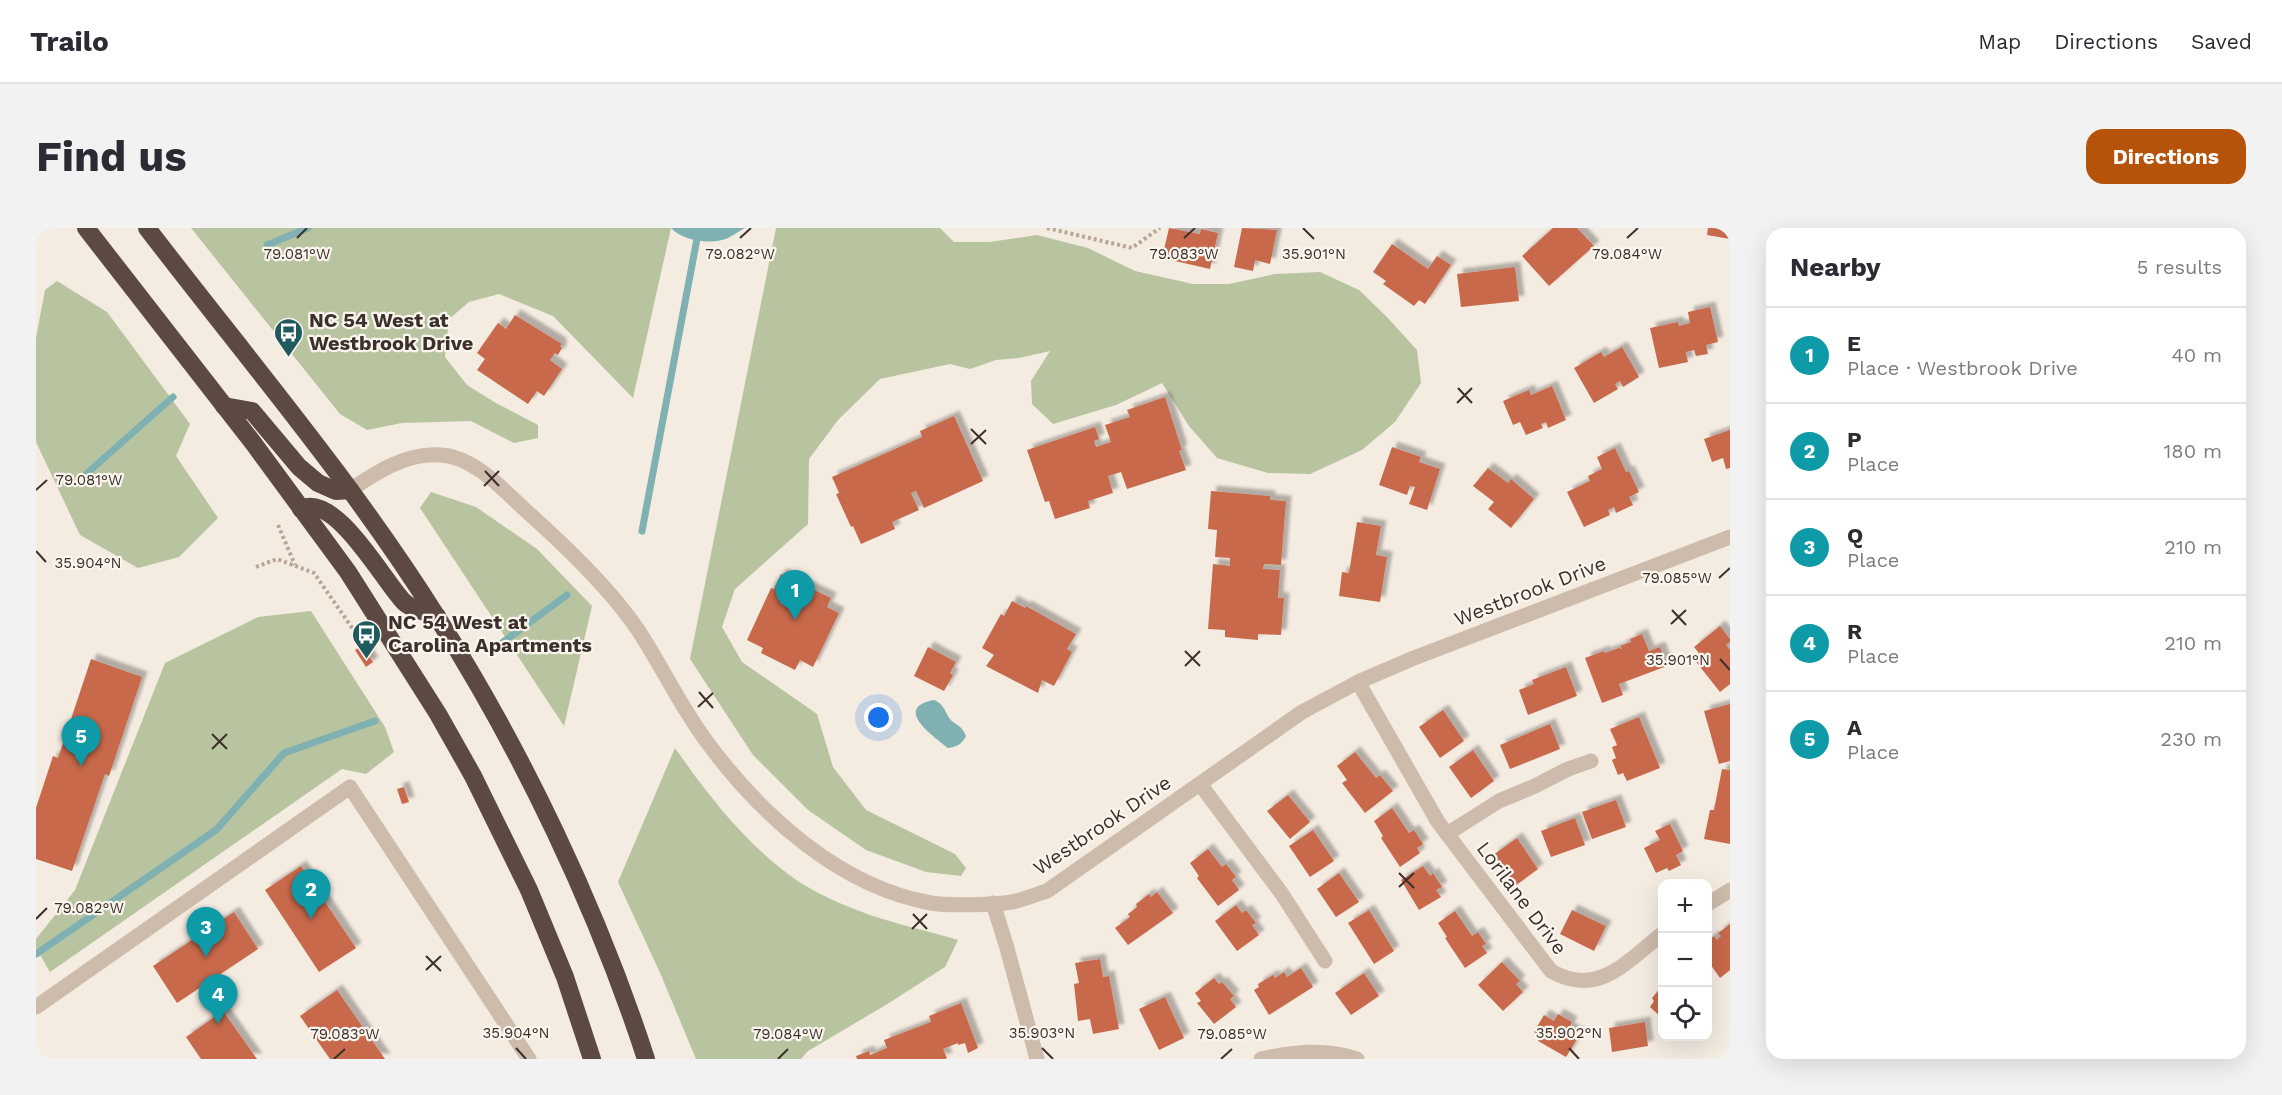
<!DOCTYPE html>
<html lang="en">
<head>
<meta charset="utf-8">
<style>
	:root { --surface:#fff; --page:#f2f2f3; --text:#2b2b33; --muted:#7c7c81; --line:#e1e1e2; --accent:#b45309 }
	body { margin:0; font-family:"Work Sans",sans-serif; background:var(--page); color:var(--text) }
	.controls { position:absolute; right:18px; bottom:18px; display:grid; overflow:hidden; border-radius:12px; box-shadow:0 6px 24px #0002 }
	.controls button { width:54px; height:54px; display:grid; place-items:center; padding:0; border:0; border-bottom:2px solid var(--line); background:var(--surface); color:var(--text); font:30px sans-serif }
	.you { position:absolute; left:843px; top:490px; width:21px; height:21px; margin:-15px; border:4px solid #fff; border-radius:50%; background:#1a73e8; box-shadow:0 0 0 9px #1a73e833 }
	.badge { display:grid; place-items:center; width:39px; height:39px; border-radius:50%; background:var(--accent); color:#fff; font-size:20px; font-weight:700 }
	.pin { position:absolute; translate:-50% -50px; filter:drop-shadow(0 2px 3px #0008) }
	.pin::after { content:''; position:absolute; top:32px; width:21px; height:18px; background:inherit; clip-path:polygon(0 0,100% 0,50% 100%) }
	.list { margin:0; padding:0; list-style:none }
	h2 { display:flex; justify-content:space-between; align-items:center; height:78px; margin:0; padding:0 24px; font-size:26px }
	h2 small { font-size:20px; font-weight:400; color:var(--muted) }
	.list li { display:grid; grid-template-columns:39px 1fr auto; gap:18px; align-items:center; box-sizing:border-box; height:96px; padding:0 24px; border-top:2px solid var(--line) }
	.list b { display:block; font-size:22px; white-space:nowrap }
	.list p { margin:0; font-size:20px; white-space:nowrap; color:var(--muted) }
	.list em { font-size:20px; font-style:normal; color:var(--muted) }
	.icon { flex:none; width:33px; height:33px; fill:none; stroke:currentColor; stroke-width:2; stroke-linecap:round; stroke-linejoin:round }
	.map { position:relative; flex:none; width:1694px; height:831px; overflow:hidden; border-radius:18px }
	header { display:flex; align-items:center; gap:36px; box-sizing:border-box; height:84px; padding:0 30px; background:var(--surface); border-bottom:2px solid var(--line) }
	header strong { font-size:28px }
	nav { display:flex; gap:33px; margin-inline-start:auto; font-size:21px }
	.intro { display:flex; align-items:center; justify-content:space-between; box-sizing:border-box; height:144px; padding:0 36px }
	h1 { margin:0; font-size:42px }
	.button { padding:15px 27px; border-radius:18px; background:var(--accent); color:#fff; font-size:21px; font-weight:700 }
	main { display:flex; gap:36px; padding:0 36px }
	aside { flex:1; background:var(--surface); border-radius:18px; box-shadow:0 6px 24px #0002 }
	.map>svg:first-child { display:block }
	.green { fill:#b8c4a0 }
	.water { fill:#7fb0b2 }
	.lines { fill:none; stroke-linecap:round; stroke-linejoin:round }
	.stream { stroke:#7fb0b2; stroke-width:7 }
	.building { fill:#c8694b; filter:url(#shadow) }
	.path { stroke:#b9a596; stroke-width:4; stroke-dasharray:3 3; stroke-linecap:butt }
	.minor { stroke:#cdbbac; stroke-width:15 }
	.highway { stroke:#5c4a42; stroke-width:18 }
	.ticks { fill:none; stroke:#3b302b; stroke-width:2 }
	.labels { text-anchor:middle; stroke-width:4.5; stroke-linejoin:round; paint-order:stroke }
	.poi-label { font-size:20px; font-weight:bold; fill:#3b302b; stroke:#fbf5ee; text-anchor:start }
	.street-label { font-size:20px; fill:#3b302b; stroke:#fbf5ee }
	.ticks-label { font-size:15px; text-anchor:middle; fill:#3b302b; stroke:#fbf5ee; stroke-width:4.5; stroke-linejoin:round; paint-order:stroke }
</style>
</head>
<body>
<header>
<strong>Trailo</strong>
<nav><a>Map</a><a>Directions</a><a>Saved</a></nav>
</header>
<div class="intro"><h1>Find us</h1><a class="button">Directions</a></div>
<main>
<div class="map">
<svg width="1694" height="831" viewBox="0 0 1694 831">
	<defs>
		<filter id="shadow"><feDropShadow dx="5.5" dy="-5.5" stdDeviation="1.5" flood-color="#0004"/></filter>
	</defs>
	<rect width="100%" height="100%" fill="#f4ebe1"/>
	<g class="green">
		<path d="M 155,0 L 635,0 L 597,170 L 517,88 L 463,66 L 433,74 L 413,91 L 409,129 L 431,157 L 460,175 L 502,197 L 502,210 L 478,215 L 435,193 L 366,195 L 331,202 L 304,186 Z"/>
		<path d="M 740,0 L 904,0 L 918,14 L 954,14 L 1001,7 L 1052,20 L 1099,43 L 1157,56 L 1193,56 L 1239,46 L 1284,44 L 1323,62 L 1350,88 L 1381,122 L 1385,155 L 1359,194 L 1326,222 L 1274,246 L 1232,245 L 1181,230 L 1153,198 L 1126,155 L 1080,177 L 1017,196 L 996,176 L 995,153 L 1014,123 L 983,130 L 960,132 L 934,141 L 914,136 L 844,151 L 802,192 L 773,231 L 772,296 L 699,361 L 686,399 L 706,434 L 781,486 L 797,539 L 830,582 L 919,626 L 930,640 L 925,648 L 890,644 L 830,622 L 772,582 L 717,527 L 654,431 Z"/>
		<path d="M 21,53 L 71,84 L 154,196 L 140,228 L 182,290 L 143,329 L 102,340 L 44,307 L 0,214 L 0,110 L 9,62 Z"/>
		<path d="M 395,264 L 440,279 L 501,321 L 556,378 L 528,498 L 384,280 Z"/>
		<path d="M 275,383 L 349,499 L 358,524 L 330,546 L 306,541 L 14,744 L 0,720 L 0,711 L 39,662 L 129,435 L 222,389 Z"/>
		<path d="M 639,520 C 671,566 707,612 752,646 C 775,664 807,677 834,687 C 863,697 893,703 922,712 L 909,739 L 853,775 L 772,823 L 765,831 L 660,831 L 625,747 L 582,654 Z"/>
	</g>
	<g class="water">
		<path d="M 635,0 L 709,0 C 703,3 698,7 692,10 C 677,17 646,13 635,0 Z"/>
		<path d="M 898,472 C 911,478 908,486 917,494 C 924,499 926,499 930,508 C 926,516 921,519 912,520 C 900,510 855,480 898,472 Z"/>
	</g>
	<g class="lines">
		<g class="stream">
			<path d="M 231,17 L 272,0"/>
			<path d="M 49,247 L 137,169"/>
			<path d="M 606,303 L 663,0"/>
			<path d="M 463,417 L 531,367"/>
			<path d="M 0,726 L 180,602 L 248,525 L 339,493"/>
		</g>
	</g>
	<g class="building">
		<path d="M 1133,0 L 1164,6 L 1165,1 L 1182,5 L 1174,41 L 1126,30 Z"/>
		<path d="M 1206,0 L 1241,2 L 1234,36 L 1219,32 L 1217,43 L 1198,39 Z"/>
		<path d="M 1517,0 L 1541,0 L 1558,18 L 1513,58 L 1486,28 Z"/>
		<path d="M 1672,0 L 1694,0 L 1694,11 L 1671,7 Z"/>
		<path d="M 1356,16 L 1392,41 L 1401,28 L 1415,37 L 1389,76 L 1383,72 L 1378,78 L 1347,56 L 1350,53 L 1337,44 Z"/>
		<path d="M 1479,39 L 1483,73 L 1425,79 L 1421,46 Z"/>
		<path d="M 1674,79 L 1682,114 L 1670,117 L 1672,126 L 1660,128 L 1658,122 L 1650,124 L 1652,134 L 1623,140 L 1614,100 L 1642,94 L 1643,98 L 1654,95 L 1652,84 Z"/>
		<path d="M 479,87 L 526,116 L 524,118 L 526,120 L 522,127 L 519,125 L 514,132 L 526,141 L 508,168 L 501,163 L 492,176 L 441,142 L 449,131 L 441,125 L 462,95 L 470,101 Z"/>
		<path d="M 1586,119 L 1603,149 L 1587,159 L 1584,153 L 1579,156 L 1582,161 L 1558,175 L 1538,140 L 1565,124 L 1568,129 Z"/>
		<path d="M 1516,158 L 1530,192 L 1512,200 L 1510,194 L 1505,196 L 1507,200 L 1490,207 L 1484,194 L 1477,197 L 1467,173 L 1493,162 L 1495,167 Z"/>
		<path d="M 1129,169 L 1146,222 L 1143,223 L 1150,242 L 1091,261 L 1085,244 L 1072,248 L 1077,265 L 1052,273 L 1054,280 L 1019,291 L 1013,273 L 1009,274 L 991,222 L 1059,199 L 1063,211 L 1058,213 L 1060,219 L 1075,214 L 1069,197 L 1094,189 L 1091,182 Z"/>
		<path d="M 918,188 L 947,253 L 888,280 L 880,263 L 875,265 L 883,282 L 856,294 L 859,301 L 825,316 L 817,298 L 815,299 L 800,266 L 803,265 L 796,249 L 886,209 L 884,203 Z"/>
		<path d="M 1694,202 L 1694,240 L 1690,241 L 1687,230 L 1676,234 L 1668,211 Z"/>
		<path d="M 1356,219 L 1385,229 L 1383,234 L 1404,241 L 1391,282 L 1373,276 L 1379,259 L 1374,258 L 1371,267 L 1343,257 Z"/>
		<path d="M 1579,220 L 1590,244 L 1593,243 L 1603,264 L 1593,269 L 1597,277 L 1580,285 L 1578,279 L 1572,282 L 1574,287 L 1548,299 L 1531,264 L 1554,253 L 1552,248 L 1566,241 L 1561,229 Z"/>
		<path d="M 1452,240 L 1472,255 L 1475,251 L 1498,271 L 1475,300 L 1452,281 L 1458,274 L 1437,258 Z"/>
		<path d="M 1175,263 L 1234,268 L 1234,272 L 1250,273 L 1245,337 L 1228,336 L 1227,341 L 1244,342 L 1242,370 L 1248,370 L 1245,407 L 1222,406 L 1222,412 L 1189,409 L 1189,402 L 1172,401 L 1177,336 L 1194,338 L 1194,330 L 1179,329 L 1181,302 L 1172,301 Z"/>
		<path d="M 1321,294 L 1345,298 L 1340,327 L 1351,329 L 1344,374 L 1303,368 L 1306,344 L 1313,345 Z"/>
		<path d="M 745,346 L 795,370 L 791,379 L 803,385 L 777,439 L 764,432 L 759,442 L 725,425 L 727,420 L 711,412 L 735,360 L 738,361 Z"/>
		<path d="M 976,373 L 989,380 L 990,378 L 1040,406 L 1031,421 L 1036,424 L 1018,458 L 1006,452 L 1002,465 L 950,438 L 958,427 L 946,420 L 965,386 L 968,388 Z"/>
		<path d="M 1684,398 L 1694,411 L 1694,414 L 1690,417 L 1694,422 L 1694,456 L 1684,464 L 1657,430 L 1663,425 L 1658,419 Z"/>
		<path d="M 1606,406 L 1613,423 L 1624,419 L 1631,438 L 1583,456 L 1587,467 L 1566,475 L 1549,430 L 1568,423 L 1569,425 L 1583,420 L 1586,421 L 1584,418 L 1595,414 L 1594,411 Z"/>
		<path d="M 326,418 L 337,434 L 330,439 L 319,422 Z"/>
		<path d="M 892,419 L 920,434 L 914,445 L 917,447 L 908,463 L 878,448 Z"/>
		<path d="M 55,431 L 106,449 L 73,548 L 69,546 L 36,643 L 0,631 L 0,580 L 17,528 L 22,530 Z"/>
		<path d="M 1530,439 L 1541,468 L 1492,487 L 1483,462 L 1498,456 L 1496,452 Z"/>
		<path d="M 1694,476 L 1694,533 L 1683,536 L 1668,483 Z"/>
		<path d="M 1407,482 L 1428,513 L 1404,530 L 1383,499 Z"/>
		<path d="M 1603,489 L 1624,540 L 1591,553 L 1587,545 L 1582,547 L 1576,532 L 1580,530 L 1576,519 L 1581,517 L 1574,501 Z"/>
		<path d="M 1514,496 L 1524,521 L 1474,541 L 1464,517 Z"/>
		<path d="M 1437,522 L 1458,553 L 1435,570 L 1413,539 Z"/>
		<path d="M 1319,524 L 1340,550 L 1344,547 L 1357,563 L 1329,585 L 1306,555 L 1311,552 L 1301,538 Z"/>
		<path d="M 1686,541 L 1694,542 L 1694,616 L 1668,611 L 1674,582 L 1678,582 Z"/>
		<path d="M 368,559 L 373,574 L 366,576 L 361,561 Z"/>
		<path d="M 1252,567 L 1274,594 L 1254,611 L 1231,583 Z"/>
		<path d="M 1580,572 L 1590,599 L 1556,611 L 1546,584 Z"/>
		<path d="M 1356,580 L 1373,605 L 1378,602 L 1387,616 L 1381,620 L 1384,625 L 1364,639 L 1345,610 L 1347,608 L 1338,593 Z"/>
		<path d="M 1539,590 L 1549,617 L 1515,629 L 1505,603 Z"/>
		<path d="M 1634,596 L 1647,623 L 1640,627 L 1645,637 L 1633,643 L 1631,640 L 1620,645 L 1608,620 L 1624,612 L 1619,603 Z"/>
		<path d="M 1277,602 L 1298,633 L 1274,649 L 1253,618 Z"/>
		<path d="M 1481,610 L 1502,641 L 1479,658 L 1457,627 Z"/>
		<path d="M 1172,621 L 1186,639 L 1190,636 L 1200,649 L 1196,652 L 1203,662 L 1182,678 L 1161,650 L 1163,648 L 1154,635 Z"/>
		<path d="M 265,638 L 320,720 L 283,744 L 229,662 Z"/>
		<path d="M 1387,638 L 1394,648 L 1397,645 L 1406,659 L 1400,662 L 1405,669 L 1383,682 L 1365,652 Z"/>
		<path d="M 1303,645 L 1323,674 L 1300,689 L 1281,661 Z"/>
		<path d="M 1121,664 L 1137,685 L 1092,717 L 1079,700 L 1094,689 L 1092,686 L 1101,679 L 1100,676 L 1113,666 L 1115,669 Z"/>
		<path d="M 1200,677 L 1206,685 L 1210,682 L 1220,695 L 1216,697 L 1223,707 L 1201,723 L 1179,693 Z"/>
		<path d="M 1333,682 L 1358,723 L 1338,736 L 1312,695 Z"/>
		<path d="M 1536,682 L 1570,698 L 1558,723 L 1524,706 Z"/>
		<path d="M 1419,683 L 1436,708 L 1442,704 L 1450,716 L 1446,718 L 1451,725 L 1429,740 L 1409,710 L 1411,709 L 1402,695 Z"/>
		<path d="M 198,684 L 222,721 L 141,775 L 117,738 Z"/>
		<path d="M 1694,696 L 1694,742 L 1684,750 L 1672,733 L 1672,712 L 1678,708 L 1681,712 L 1685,708 L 1682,705 Z"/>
		<path d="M 1064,731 L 1067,749 L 1073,748 L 1083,801 L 1057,806 L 1054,791 L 1042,793 L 1038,756 L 1043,755 L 1039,735 Z"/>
		<path d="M 1466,734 L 1484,753 L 1480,756 L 1487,764 L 1467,783 L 1442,757 Z"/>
		<path d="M 1265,740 L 1277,759 L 1233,787 L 1218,762 L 1223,759 L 1222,756 L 1237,747 L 1239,750 L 1248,744 L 1251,749 Z"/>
		<path d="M 1328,745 L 1343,768 L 1315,787 L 1299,765 Z"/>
		<path d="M 1178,750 L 1183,756 L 1186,754 L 1198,768 L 1194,771 L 1200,779 L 1178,796 L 1161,775 L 1165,773 L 1159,765 Z"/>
		<path d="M 1626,758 L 1626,790 L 1614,779 L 1618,773 L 1616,770 Z"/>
		<path d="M 301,762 L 349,831 L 294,831 L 264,788 Z"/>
		<path d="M 1129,769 L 1148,810 L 1123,822 L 1103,781 Z"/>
		<path d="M 925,775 L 942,820 L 932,825 L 929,815 L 922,817 L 922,815 L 907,821 L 911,830 L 909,831 L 821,831 L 820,828 L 833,823 L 834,827 L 851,820 L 848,812 L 895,794 L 893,788 Z"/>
		<path d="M 187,783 L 221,831 L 165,831 L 150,809 Z"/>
		<path d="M 1522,786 L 1536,794 L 1533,800 L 1544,806 L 1530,829 L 1502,813 L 1505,808 L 1498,804 L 1508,787 L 1518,793 Z"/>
		<path d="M 1609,794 L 1612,818 L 1576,824 L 1573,800 Z"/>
	</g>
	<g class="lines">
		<g class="path">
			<path d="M 1011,0 L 1096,20 L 1124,0"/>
			<path d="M 242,297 L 259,337"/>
			<path d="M 220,339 L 241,331 L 278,345 L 337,430"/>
		</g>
		<g class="minor">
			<path d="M 314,262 C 341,244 371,224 405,227 C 437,229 465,259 487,280 C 526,315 573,359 602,402 C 627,440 646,482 674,518 C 727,589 805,659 895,675 C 912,678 959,677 976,674 C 988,672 1000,666 1011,663 L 1266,484 L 1322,454 L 1378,430 L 1694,309"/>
			<path d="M 1322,454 L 1402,594 L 1515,743 C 1562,770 1590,734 1626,706"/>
			<path d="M 1164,556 L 1246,666 L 1289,733"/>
			<path d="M 1411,606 L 1463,573 L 1499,558 L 1532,541 L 1555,533"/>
			<path d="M 957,675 L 971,720 L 1001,831"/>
			<path d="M 1672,676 L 1694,662"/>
			<path d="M 0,779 L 314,559 L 493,831"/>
			<path d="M 1225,831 C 1257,824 1289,820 1321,831"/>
		</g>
		<g class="highway">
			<path d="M 50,0 L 218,216 L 312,344 L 402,486 L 437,548 L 493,662 L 529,749 L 556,831"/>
			<path d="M 111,0 C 209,128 315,252 401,389 C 486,523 561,680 610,831"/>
			<path d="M 188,178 L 216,183 L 263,239 L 282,255 L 300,263 L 314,262"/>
			<path d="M 265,281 C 299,264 347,352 367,373 C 374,381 391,384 401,388"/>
		</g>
	</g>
	<path class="ticks" d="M 1267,0 L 1278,11M 261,10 L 271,0M 704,10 L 715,0M 1148,10 L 1159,0M 1591,10 L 1602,0M 1422,160 L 1436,175M 1421,175 L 1436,160M 935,201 L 950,216M 935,216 L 950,202M 449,243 L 463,258M 448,258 L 463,243M 0,262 L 11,252M 0,323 L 10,334M 1683,350 L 1694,340M 1636,382 L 1650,397M 1635,396 L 1650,382M 1149,423 L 1164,438M 1684,431 L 1694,442M 1149,438 L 1164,423M 663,464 L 677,480M 662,479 L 677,465M 176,506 L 191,521M 176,521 L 191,506M 1363,645 L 1378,660M 1363,659 L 1378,645M 877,686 L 891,701M 0,691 L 11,680M 876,701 L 891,686M 390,728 L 405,743M 390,742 L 405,728M 480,820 L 490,831M 1006,820 L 1017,831M 1533,820 L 1543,831M 298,831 L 309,821M 742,831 L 752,821M 1185,831 L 1196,821"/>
	<defs>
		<symbol id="bus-pin" viewBox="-11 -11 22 30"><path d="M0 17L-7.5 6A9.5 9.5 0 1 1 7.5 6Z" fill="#1f5a5e" stroke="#fbf5ee"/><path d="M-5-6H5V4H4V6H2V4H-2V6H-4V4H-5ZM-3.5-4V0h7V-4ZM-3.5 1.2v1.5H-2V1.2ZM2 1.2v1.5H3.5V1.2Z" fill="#fff"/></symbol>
	</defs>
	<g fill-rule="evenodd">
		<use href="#bus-pin" x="236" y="88" width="33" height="45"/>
		<use href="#bus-pin" x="314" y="390" width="33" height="45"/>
	</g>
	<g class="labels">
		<g class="poi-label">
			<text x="273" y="99">NC 54 West at<tspan x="273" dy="23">Westbrook Drive</tspan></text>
			<text x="352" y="401">NC 54 West at<tspan x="352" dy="23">Carolina Apartments</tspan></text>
		</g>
		<g class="street-label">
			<text transform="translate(1494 363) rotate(-21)" y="7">Westbrook Drive</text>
			<text transform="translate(1066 597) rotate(-34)" y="7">Westbrook Drive</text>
			<text transform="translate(1486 670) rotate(53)" y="7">Lorilane Drive</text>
		</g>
	</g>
	<g class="ticks-label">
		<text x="261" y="31">79.081°W</text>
		<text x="704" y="31">79.082°W</text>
		<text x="1148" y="31">79.083°W</text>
		<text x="1591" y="31">79.084°W</text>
		<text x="1278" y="31">35.901°N</text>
		<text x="53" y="257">79.081°W</text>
		<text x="52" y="340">35.904°N</text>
		<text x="1641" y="355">79.085°W</text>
		<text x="1642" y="437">35.901°N</text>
		<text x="53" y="685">79.082°W</text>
		<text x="480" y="810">35.904°N</text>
		<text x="1006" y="810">35.903°N</text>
		<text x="1533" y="810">35.902°N</text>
		<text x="309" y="811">79.083°W</text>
		<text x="752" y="811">79.084°W</text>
		<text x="1196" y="811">79.085°W</text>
	</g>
</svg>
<div class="controls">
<button>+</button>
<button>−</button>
<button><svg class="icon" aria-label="locate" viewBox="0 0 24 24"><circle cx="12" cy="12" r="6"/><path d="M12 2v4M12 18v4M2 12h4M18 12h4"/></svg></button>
</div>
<div class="you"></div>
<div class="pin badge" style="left:759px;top:392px;background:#0f9aa8">1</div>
<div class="pin badge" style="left:275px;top:691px;background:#0f9aa8">2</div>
<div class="pin badge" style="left:170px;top:729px;background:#0f9aa8">3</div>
<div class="pin badge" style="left:182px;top:796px;background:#0f9aa8">4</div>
<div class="pin badge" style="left:45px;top:538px;background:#0f9aa8">5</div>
</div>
<aside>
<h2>Nearby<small>5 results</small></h2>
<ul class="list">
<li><span class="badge" style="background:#0f9aa8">1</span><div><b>E</b><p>Place · Westbrook Drive</p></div><em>40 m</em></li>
<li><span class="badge" style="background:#0f9aa8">2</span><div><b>P</b><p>Place</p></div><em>180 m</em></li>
<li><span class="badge" style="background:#0f9aa8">3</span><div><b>Q</b><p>Place</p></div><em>210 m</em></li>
<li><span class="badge" style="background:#0f9aa8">4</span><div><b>R</b><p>Place</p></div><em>210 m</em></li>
<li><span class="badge" style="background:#0f9aa8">5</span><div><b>A</b><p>Place</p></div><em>230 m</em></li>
</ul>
</aside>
</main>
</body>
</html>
